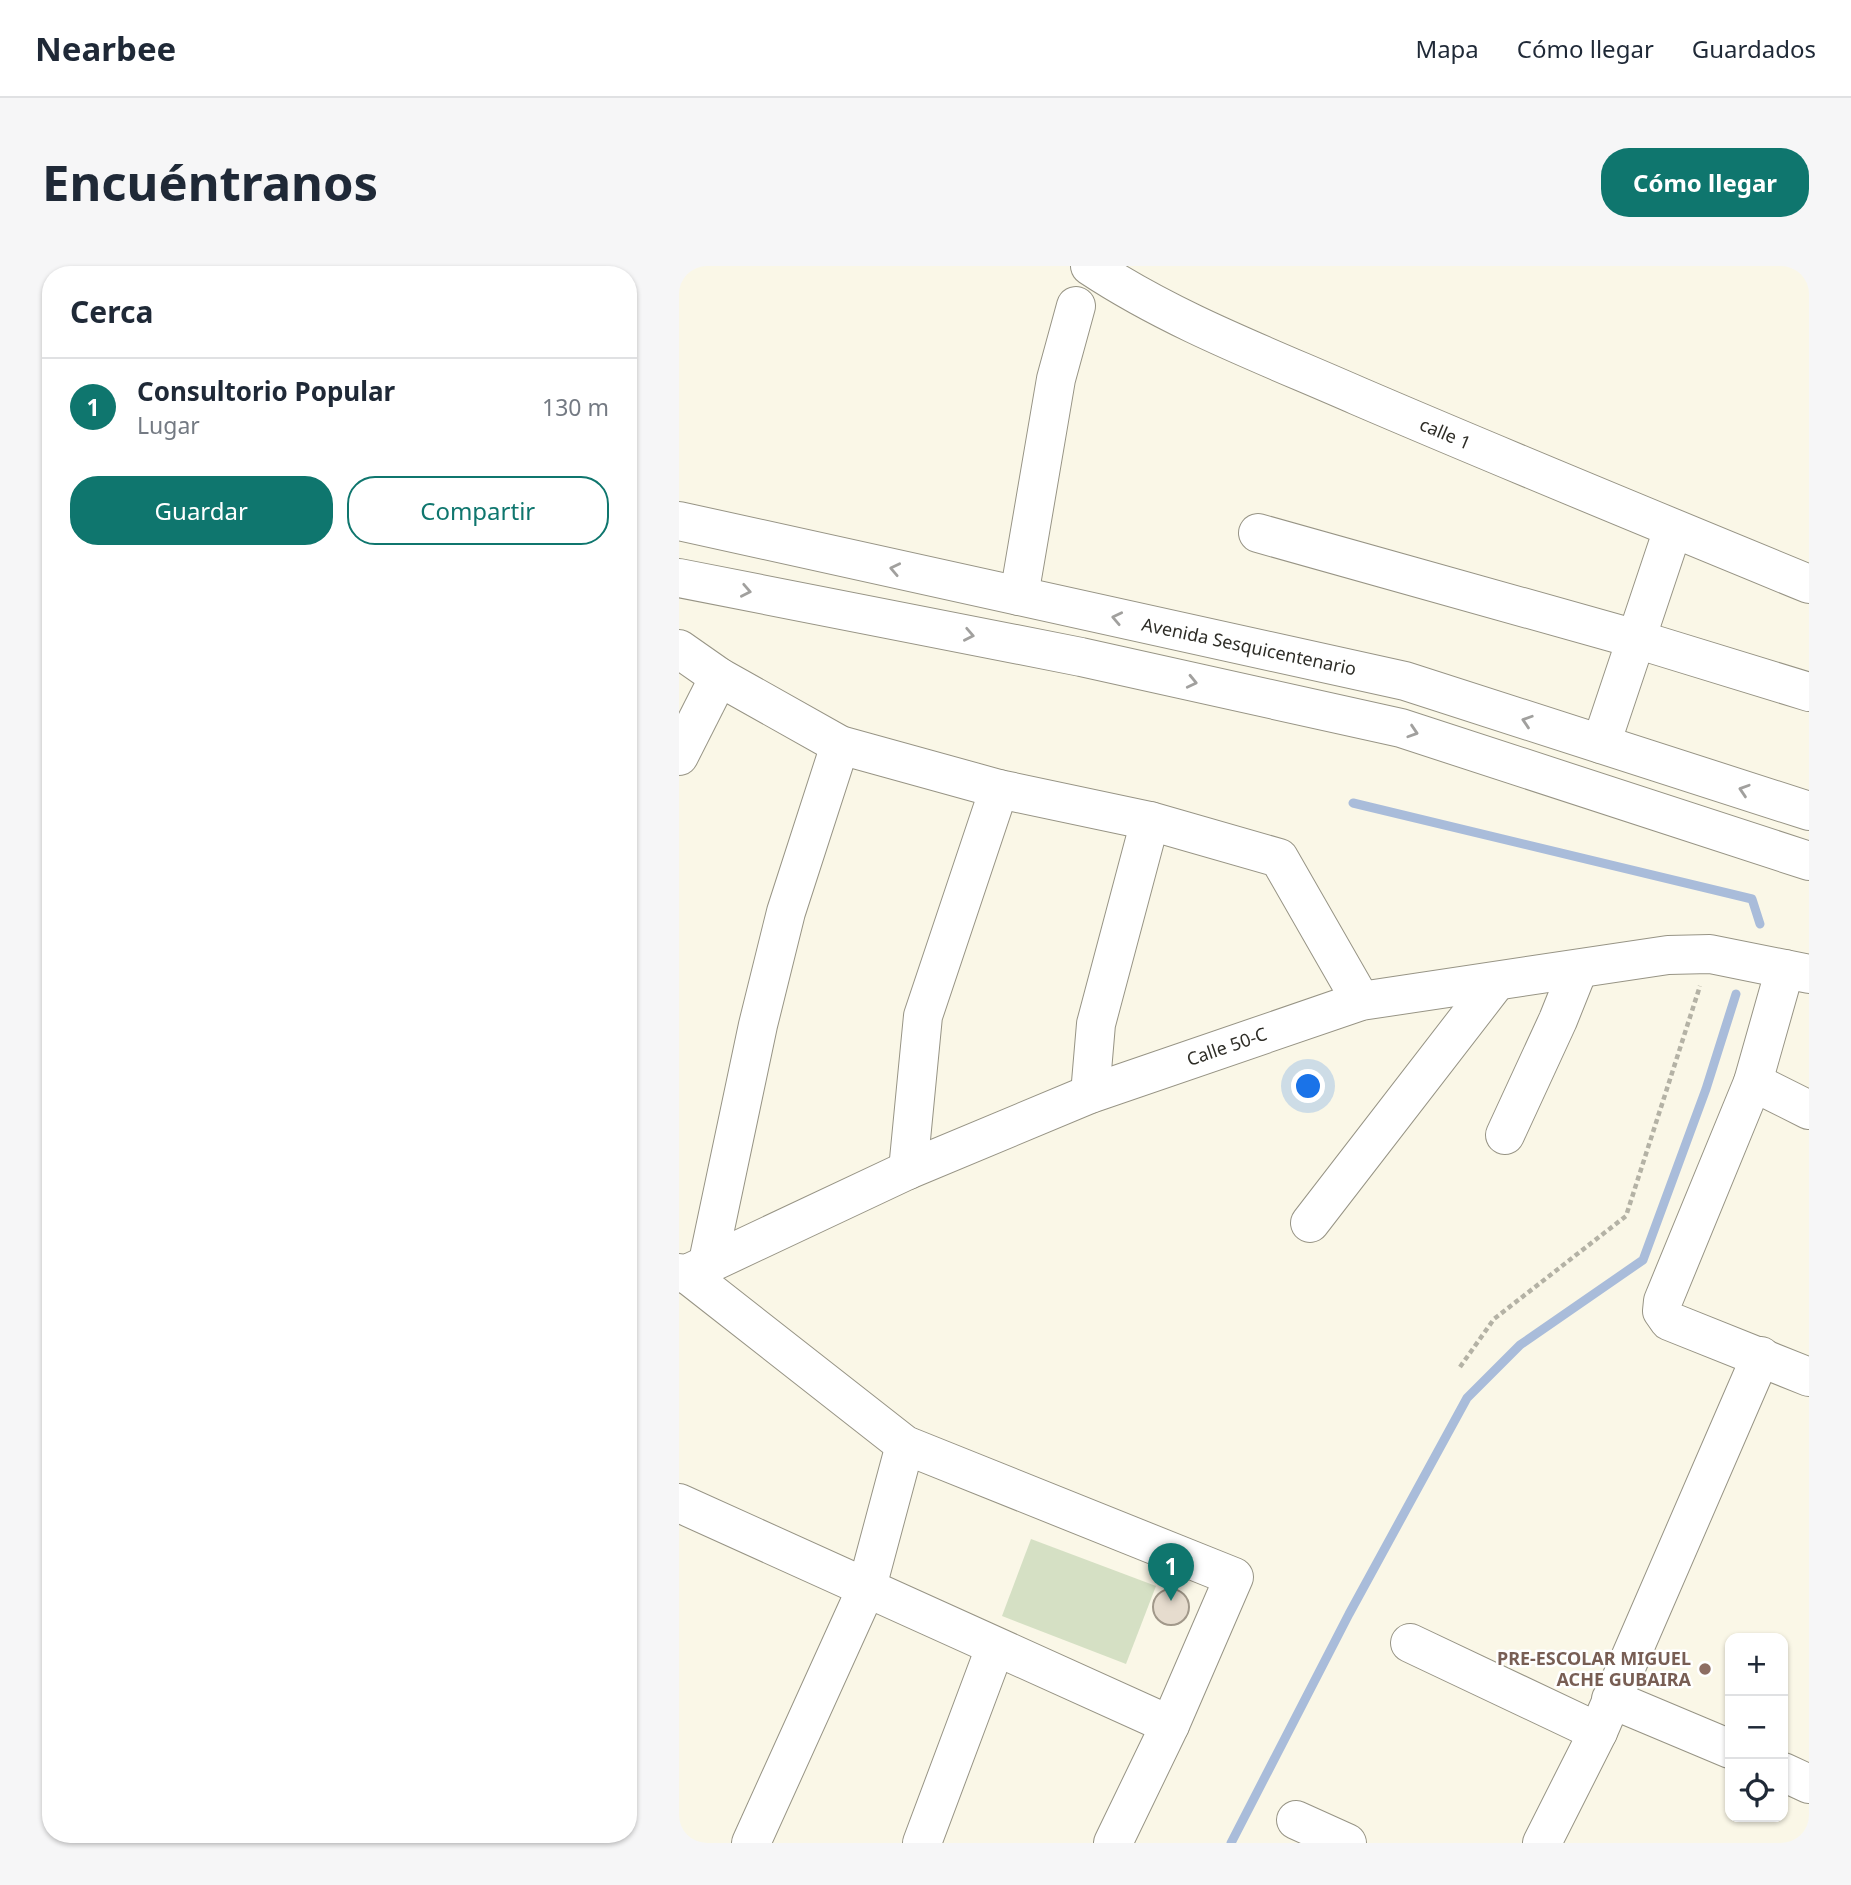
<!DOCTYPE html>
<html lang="es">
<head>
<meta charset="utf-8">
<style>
	:root { --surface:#fff; --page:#f6f6f7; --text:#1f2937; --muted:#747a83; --line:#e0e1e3; --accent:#0f766e }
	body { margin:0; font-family:"Noto Sans",sans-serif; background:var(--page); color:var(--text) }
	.controls { position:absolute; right:21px; bottom:21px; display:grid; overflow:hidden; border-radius:14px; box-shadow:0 2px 5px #0004 }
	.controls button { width:63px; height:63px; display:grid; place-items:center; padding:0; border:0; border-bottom:2px solid var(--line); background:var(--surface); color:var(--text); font:35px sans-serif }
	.you { position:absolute; left:630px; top:821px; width:24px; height:24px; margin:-18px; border:5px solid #fff; border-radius:50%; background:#1a73e8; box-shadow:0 0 0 10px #1a73e833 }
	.badge { display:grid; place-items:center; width:46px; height:46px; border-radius:50%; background:var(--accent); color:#fff; font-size:23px; font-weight:700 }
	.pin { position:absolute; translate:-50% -58px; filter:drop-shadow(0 2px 4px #0008) }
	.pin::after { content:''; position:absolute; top:37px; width:24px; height:21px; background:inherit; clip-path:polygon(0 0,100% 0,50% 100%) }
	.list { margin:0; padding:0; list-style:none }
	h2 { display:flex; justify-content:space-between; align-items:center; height:91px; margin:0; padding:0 28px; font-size:30px }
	h2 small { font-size:23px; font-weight:400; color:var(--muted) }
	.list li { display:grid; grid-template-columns:46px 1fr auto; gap:21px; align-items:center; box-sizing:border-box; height:98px; padding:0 28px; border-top:2px solid var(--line) }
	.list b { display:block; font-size:26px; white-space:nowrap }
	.list p { margin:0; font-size:23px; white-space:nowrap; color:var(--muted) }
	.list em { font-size:23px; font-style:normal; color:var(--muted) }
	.actions { display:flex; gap:14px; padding:21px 28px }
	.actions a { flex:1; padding:16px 0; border:2px solid var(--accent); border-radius:28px; text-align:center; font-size:24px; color:var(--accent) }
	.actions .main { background:var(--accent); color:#fff }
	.icon { flex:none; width:38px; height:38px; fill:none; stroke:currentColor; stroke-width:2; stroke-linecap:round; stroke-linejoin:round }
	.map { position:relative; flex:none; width:1130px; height:1577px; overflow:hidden; border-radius:28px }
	header { display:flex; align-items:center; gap:42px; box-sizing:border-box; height:98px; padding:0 35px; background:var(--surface); border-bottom:2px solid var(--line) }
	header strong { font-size:33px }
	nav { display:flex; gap:38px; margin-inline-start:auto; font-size:24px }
	.intro { display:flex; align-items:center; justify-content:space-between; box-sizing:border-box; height:168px; padding:0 42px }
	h1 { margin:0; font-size:49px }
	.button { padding:18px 32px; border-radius:28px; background:var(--accent); color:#fff; font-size:24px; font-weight:700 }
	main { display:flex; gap:42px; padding:0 42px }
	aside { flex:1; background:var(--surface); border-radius:28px; box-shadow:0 2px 5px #0004 }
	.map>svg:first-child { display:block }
	.green { fill:#d5e0c4 }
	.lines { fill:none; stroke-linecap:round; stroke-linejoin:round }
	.stream { stroke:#a9bcda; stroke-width:9 }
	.building { fill:#e6dcce; stroke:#a1988a; stroke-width:2 }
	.minor-casing { stroke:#979485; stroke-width:40 }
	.path { stroke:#b4b2a5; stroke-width:4.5; stroke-dasharray:5 3.5; stroke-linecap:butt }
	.minor { stroke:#fff; stroke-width:38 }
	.oneway { stroke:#a1a09e }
	.education-dot { fill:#8d6e63; stroke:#fff; stroke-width:2.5 }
	.labels { text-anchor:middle; stroke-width:5; stroke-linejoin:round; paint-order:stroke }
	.street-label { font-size:18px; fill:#2e2d27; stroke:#fff }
	.education-label { font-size:18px; font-weight:bold; fill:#785e54; stroke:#fff; text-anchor:end }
</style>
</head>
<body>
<header>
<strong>Nearbee</strong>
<nav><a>Mapa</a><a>Cómo llegar</a><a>Guardados</a></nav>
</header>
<div class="intro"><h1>Encuéntranos</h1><a class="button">Cómo llegar</a></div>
<main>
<aside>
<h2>Cerca<small></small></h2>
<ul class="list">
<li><span class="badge">1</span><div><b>Consultorio Popular</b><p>Lugar</p></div><em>130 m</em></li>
</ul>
<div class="actions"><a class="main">Guardar</a><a>Compartir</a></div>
</aside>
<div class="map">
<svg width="1130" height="1577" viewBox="0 0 1130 1577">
	<rect width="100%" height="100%" fill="#faf7e7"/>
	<path class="green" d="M 352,1273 L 477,1320 L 447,1398 L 323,1350 Z"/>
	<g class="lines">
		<g class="stream">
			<path d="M 674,537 L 1073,633 L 1081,658"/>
			<path d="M 552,1577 L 670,1348 L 788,1132 L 841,1079 L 964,994 L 1027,823 L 1057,728"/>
		</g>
	</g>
	<circle class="building" cx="492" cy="1341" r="18"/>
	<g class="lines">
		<defs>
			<g id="minor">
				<path d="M 411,0 C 494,55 588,90 679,130 C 828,194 979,256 1130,318"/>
				<path d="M 0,255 L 726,415 L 1130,545"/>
				<path d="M 579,267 L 957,373 L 1130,426"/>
				<path d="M 0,312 L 402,391 L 722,462 L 1130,595"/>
				<path d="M 340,330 L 377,113 L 397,40"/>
				<path d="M 0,383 L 40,411 L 161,479 L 320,523 L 471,555 L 600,592 L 682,735"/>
				<path d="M 922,478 L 994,263"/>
				<path d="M 0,490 L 40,411"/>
				<path d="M 1106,703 L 1074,816 L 984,1035 L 983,1045 L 990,1055 L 1130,1111"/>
				<path d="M 1074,816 L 1130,844"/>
				<path d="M 411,828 L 417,758 L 471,555"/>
				<path d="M 826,869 L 879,754 L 899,704"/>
				<path d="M 229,904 L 244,750 L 320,523"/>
				<path d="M 631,957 L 817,716"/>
				<path d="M 29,996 L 79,759 L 107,646 L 161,479"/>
				<path d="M 0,1007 L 8,1008 L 229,904 L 411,828 L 682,735 L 989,689 L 1031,688 L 1130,708"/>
				<path d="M 8,1008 L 226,1179 L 555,1311 L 491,1459 L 434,1577"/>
				<path d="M 0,1237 L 491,1459"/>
				<path d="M 731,1377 L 919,1466"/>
				<path d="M 932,1433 L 1051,1483"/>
				<path d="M 1104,1506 L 1130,1518"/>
				<path d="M 617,1554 L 668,1577"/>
				<path d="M 72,1577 L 188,1321 L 226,1179"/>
				<path d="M 243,1577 L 316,1382"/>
				<path d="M 863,1577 L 919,1466 L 1082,1090"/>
			</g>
		</defs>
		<use href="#minor" class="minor-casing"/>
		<path class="path" d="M 781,1101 L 815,1053 L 947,950 L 1021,720"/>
		<use href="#minor" class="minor"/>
	</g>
	<defs><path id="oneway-chevron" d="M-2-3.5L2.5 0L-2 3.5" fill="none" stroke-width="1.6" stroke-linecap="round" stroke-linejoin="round" transform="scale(1.75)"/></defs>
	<g class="oneway">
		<use href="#oneway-chevron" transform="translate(216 303) rotate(-168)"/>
		<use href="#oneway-chevron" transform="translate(67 325) rotate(11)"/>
		<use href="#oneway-chevron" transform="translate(438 352) rotate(-168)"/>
		<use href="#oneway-chevron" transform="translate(290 369) rotate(11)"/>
		<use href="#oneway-chevron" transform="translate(513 416) rotate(13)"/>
		<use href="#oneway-chevron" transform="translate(848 455) rotate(-162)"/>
		<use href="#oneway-chevron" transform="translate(734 466) rotate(18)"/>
		<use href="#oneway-chevron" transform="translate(1065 524) rotate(-162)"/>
	</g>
	<circle class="education-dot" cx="1026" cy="1403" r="7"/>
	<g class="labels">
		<g class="street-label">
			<text transform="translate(766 168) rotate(23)" y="6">calle 1</text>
			<text transform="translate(570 381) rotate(12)" y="6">Avenida Sesquicentenario</text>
			<text transform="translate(548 781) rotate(-19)" y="6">Calle 50-C</text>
		</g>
		<g class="education-label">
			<text x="1012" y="1399">PRE-ESCOLAR MIGUEL<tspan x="1012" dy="21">ACHE GUBAIRA</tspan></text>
		</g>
	</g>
</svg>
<div class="controls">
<button>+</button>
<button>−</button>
<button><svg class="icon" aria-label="locate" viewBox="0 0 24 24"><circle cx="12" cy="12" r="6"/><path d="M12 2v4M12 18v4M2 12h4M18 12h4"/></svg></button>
</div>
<div class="you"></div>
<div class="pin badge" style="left:492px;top:1335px">1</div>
</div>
</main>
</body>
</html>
